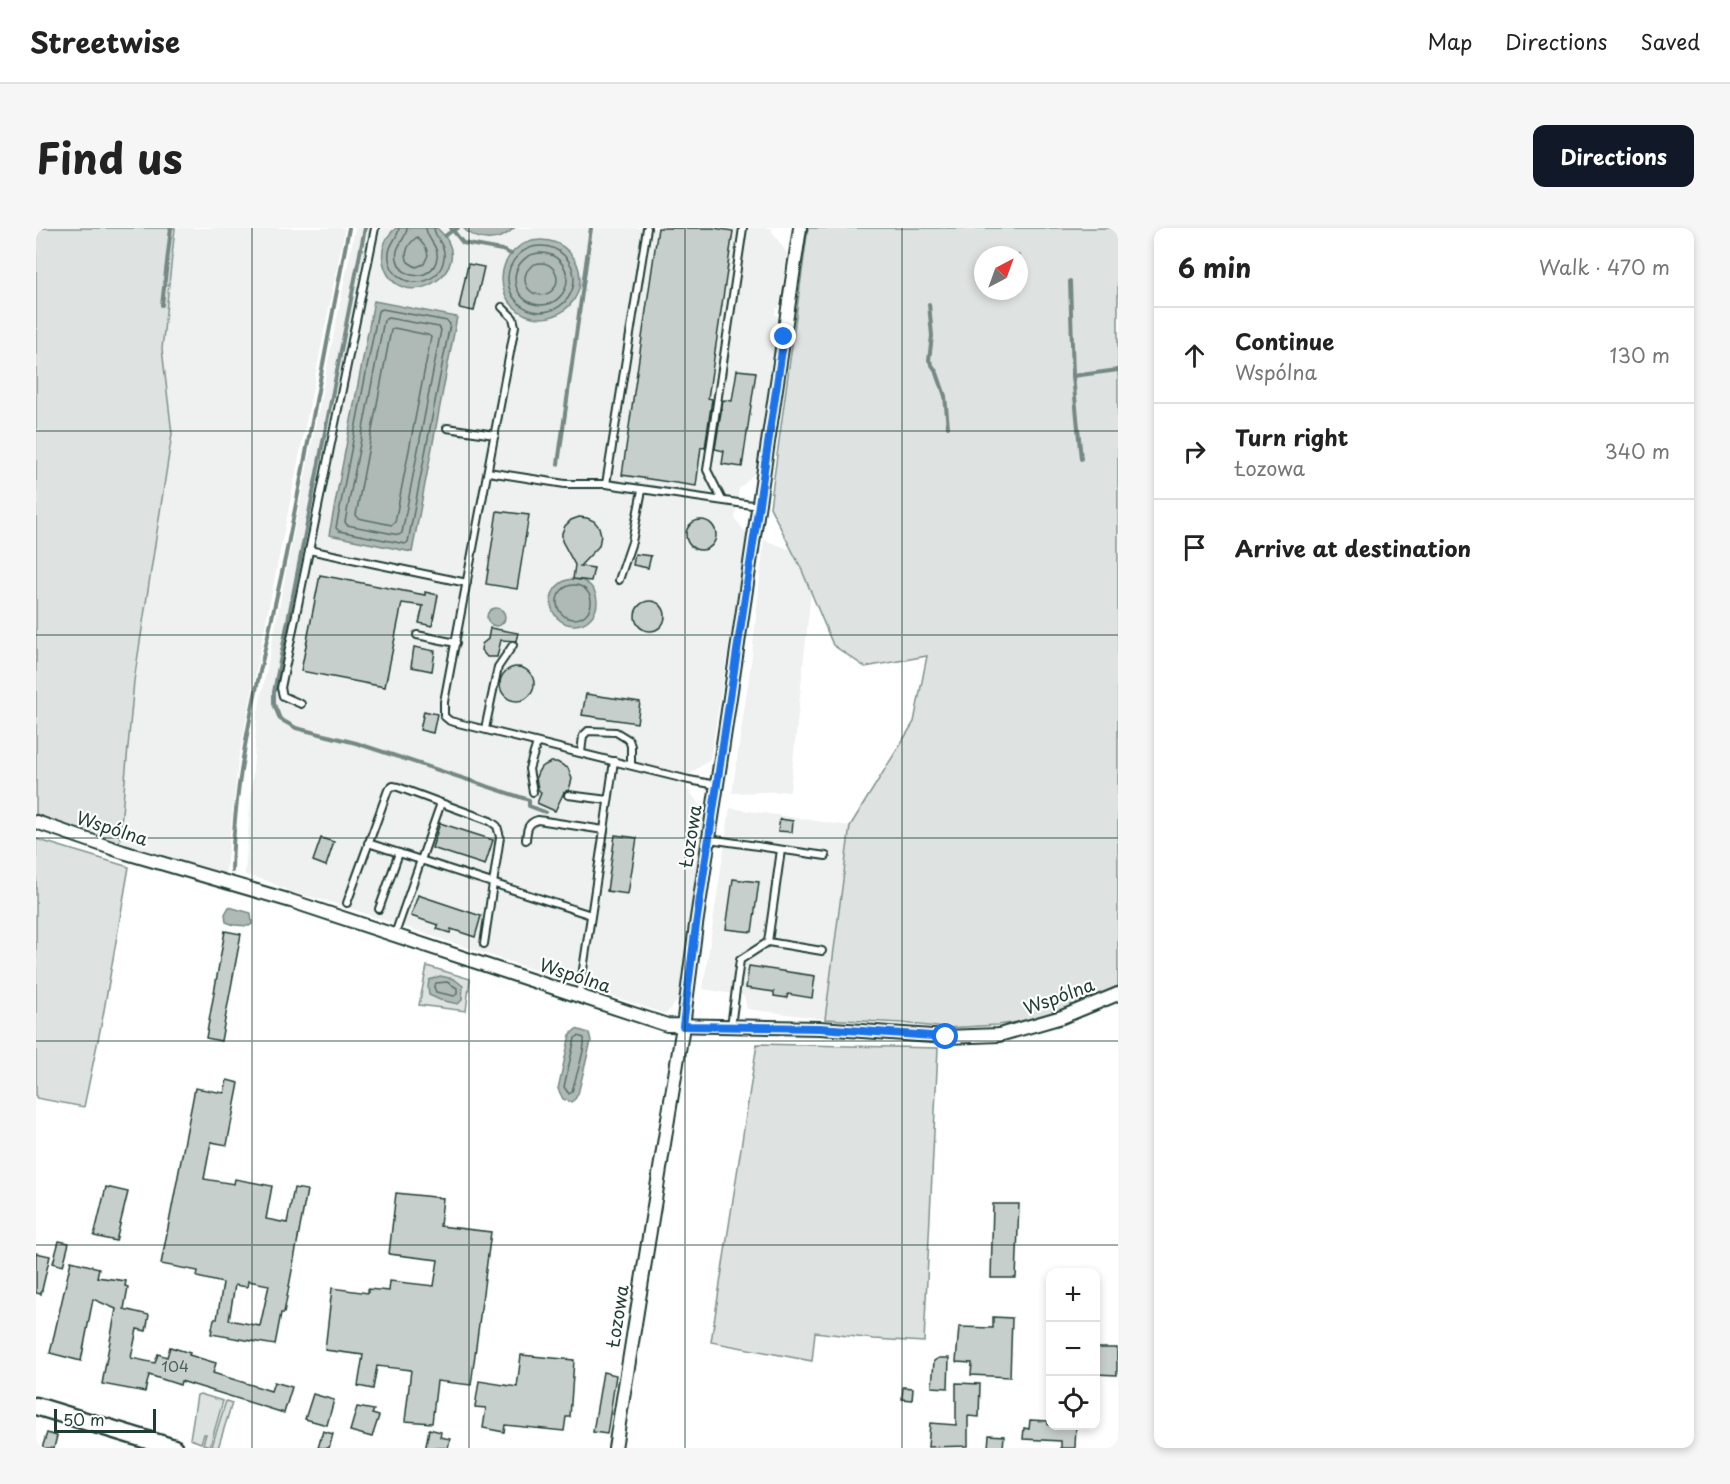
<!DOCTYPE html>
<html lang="en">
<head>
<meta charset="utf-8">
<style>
	:root { --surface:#fff; --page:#f6f6f6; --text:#222; --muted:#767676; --line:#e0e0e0; --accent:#111827 }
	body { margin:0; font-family:"Playpen Sans",sans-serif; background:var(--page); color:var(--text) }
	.controls { position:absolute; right:18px; bottom:18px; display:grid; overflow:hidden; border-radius:12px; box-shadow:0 3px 9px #0003 }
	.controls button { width:54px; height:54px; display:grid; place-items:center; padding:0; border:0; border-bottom:2px solid var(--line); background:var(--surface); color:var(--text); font:30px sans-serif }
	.compass { position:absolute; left:938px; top:18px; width:54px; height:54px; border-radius:50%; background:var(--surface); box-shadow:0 3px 9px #0003; rotate:41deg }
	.scale { position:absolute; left:18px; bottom:15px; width:102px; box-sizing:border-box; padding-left:6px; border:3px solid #1f3d34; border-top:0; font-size:16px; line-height:21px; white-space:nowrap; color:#1f3d34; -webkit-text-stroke:4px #fff; paint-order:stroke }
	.stop { position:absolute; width:18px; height:18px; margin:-14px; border:4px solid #1a73e8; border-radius:50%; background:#fff }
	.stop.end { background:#1a73e8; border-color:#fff; box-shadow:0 2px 6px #0008 }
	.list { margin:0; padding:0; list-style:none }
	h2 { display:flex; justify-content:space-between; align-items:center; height:78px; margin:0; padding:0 24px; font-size:26px }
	h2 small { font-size:20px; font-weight:400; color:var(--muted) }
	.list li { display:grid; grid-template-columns:39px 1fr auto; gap:18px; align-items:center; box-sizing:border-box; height:96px; padding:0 24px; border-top:2px solid var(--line) }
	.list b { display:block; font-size:22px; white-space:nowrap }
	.list p { margin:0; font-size:20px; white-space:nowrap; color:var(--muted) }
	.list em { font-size:20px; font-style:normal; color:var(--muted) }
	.icon { flex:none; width:33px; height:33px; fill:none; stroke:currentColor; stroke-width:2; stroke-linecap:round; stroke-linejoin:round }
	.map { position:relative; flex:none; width:1082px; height:1220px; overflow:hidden; border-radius:12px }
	header { display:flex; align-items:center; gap:36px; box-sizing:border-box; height:84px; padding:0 30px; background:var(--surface); border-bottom:2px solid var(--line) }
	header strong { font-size:28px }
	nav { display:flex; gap:33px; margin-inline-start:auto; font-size:21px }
	.intro { display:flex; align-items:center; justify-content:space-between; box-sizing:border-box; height:144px; padding:0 36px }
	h1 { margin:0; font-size:42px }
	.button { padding:15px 27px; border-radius:12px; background:var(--accent); color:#fff; font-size:21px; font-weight:700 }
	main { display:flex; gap:36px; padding:0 36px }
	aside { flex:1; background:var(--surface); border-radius:12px; box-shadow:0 3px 9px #0003 }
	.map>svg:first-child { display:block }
	.built { fill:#eef1f0 }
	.green { fill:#dee3e2; stroke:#7e908b; stroke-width:1.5; fill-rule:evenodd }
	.water { fill:#afbab7; stroke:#758883; stroke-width:1.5 }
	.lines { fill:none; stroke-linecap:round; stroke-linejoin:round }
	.shore { stroke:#596f68; stroke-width:1.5 }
	.stream { stroke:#758883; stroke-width:4 }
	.building { fill:#c7cfcc; stroke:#1f3d34; stroke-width:1.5; fill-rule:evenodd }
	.lane-casing { stroke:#1f3d34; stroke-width:10 }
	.street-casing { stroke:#1f3d34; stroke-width:16 }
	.secondary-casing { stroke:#1f3d34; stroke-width:21 }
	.lane { stroke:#fff; stroke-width:6 }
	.street { stroke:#fff; stroke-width:12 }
	.secondary { stroke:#fff; stroke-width:16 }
	.route { stroke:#1a73e8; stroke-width:8 }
	.grid { fill:none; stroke:#1f3d34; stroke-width:1.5; stroke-opacity:0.55 }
	.labels { text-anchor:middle; stroke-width:4.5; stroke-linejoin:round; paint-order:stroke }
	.number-label { font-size:15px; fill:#49625a }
	.street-label { font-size:18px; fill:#1f3d34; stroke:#fff }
</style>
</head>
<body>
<header>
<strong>Streetwise</strong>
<nav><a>Map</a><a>Directions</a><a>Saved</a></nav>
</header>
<div class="intro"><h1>Find us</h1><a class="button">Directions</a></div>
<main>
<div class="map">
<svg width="1082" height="1220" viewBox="0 0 1082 1220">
	<rect width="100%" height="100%" fill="#fff"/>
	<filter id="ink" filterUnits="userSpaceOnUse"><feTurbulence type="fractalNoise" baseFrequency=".0167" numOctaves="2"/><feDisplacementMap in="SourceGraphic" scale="12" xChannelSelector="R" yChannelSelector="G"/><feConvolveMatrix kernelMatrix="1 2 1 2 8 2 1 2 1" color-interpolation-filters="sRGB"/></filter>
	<g filter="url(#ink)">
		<g class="built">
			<path d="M 139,0 L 309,0 L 202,533 L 189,651 L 83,618 L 98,453 L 136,206 L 126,121 Z"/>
			<path d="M 319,0 L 736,0 L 736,4 L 751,25 L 743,80 L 740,80 L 739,87 L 742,88 L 720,244 L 703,261 L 699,291 L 711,306 L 674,531 L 654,546 L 651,560 L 669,584 L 643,771 L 630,786 L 291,673 L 258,665 L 229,652 L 209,647 L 221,489 Z"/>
			<path d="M 728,312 L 756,322 L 775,363 L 754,563 L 696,565 L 715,435 Z"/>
			<path d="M 694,580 L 814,598 L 789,791 L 711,781 L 708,768 L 667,761 Z"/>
		</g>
		<g class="green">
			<path d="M 0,0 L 139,0 L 126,121 L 136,206 L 98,453 L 83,618 L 0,586 Z"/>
			<path d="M 772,0 L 1082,0 L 1082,758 L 1036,778 L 989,793 L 962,797 L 910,800 L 866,795 L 789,791 L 814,598 L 878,494 L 891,428 L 829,439 L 797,417 L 765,340 L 734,279 ZM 947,27 L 983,27 L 983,63 L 947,63 Z"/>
			<path d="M 0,611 L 93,639 L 67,788 L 48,879 L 0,870 Z"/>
			<path d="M 391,738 L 434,751 L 430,783 L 383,777 Z"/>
			<path d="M 721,816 L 902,820 L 888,1114 L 838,1111 L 779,1104 L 776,1133 L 675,1114 Z"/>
			<path d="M 164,1166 L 187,1173 L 174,1218 L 167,1216 L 170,1206 L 168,1206 L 165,1215 L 154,1211 L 161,1167 Z"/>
			<path d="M 190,1173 L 196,1175 L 182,1220 L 176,1218 Z"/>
		</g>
		<g class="water">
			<path d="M 360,0 L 401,0 C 450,43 359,93 347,33 C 345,20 350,8 360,0 Z"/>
			<path d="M 427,0 L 478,0 C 463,15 442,15 427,0 Z"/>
			<circle cx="505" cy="51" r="39"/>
			<path d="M 338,73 L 421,89 L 376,324 L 293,307 Z"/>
			<circle cx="538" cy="374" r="23"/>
			<circle cx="460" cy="389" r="9"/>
			<path d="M 193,679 L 215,685 L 216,696 L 213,698 L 198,697 L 190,694 L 189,686 Z"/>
			<path d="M 404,748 L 418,751 L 427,758 L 426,772 L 422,776 L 404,772 L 393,767 L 392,759 L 393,752 Z"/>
			<path d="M 540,801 L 553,805 L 555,813 L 542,866 L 539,871 L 535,874 L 527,871 L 522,861 L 534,807 Z"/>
		</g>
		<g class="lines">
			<g class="shore">
				<path d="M 363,0 C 362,11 351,17 353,31 C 357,62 404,62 408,30 C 410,17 399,11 398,0"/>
				<path d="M 371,0 C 370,12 358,18 361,31 C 365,53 397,53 401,30 C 403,18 391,12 390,0"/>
				<path d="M 381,9 L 390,20 L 392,27 L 388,36 L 380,39 L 372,34 C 367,25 373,15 381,9 Z"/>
				<circle cx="505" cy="51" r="33"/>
				<circle cx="505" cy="51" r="26"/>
				<circle cx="505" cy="51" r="16"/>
				<path d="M 346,81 L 411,93 L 414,96 L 372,314 L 369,316 L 303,303 L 300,300 L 342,83 Z"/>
				<path d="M 352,90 L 403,99 L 405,102 L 366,305 L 363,307 L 311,297 L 309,294 L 348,92 Z"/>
				<path d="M 358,100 L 392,107 L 395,109 L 359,294 L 356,297 L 322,290 L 320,287 L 355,102 Z"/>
				<circle cx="538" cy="374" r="17"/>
				<path d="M 400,755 L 411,754 L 421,760 L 421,766 L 418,768 L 400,764 L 398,759 Z"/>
				<path d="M 542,808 L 548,810 C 550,823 539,849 536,864 L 533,866 L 528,859 L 539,810 Z"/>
			</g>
			<g class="stream">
				<path d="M 329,0 L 238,464 L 238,476 L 244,491 L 260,500 L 320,515 L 493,572 L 493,578 L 509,584"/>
				<path d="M 415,0 L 427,15 L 466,22 L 475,26"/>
				<path d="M 409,8 L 417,2 L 422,0"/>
				<path d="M 1034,53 L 1037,148"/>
				<path d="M 893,76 L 896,108 L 893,132 L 901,145 L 909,168 L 912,199"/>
				<path d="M 126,77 L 135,0"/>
				<path d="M 1045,231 L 1037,148 L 1082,142"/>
				<path d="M 522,236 L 555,0"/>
				<path d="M 196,643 C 198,535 228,431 250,326 C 272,218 292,108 313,0"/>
			</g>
		</g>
		<g class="building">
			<path d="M 622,0 L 678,0 L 697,3 L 672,170 L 676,171 L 669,220 L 665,219 L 660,258 L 586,247 Z"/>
			<path d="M 432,36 L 448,39 L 438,83 L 423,80 Z"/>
			<path d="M 701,142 L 720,144 L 706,239 L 686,236 L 688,223 L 679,221 L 687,172 L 696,173 Z"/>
			<path d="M 461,283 L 493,287 L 481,361 L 450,356 Z"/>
			<path d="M 543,289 L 551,290 L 558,293 L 563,299 L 565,307 L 563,318 L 544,338 L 558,340 L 555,353 L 537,351 L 539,337 L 526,313 L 526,305 L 529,298 L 535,292 Z"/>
			<circle cx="665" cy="307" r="15"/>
			<path d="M 599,326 L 615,328 L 612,340 L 597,337 Z"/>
			<path d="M 284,347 L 389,367 L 389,364 L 402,367 L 396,398 L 383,395 L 387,378 L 366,375 L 349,459 L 265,443 Z"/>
			<circle cx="614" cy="388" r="15"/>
			<path d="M 454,400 L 482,405 L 480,413 L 465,412 L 461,429 L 451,429 L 445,422 L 446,416 L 452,411 Z"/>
			<path d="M 378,419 L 399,423 L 396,443 L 375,439 Z"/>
			<circle cx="481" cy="456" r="17"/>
			<path d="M 550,466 L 604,474 L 601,495 L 546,487 Z"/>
			<path d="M 388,483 L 401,486 L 397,505 L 384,502 Z"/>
			<path d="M 515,534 L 521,534 L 532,540 L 536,551 L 533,562 L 528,564 L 519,583 L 501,575 L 505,565 L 502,561 L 500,549 L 502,544 L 505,539 Z"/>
			<path d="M 744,591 L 757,593 L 756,604 L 742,603 Z"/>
			<path d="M 404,595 L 457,612 L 449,637 L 396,620 Z"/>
			<path d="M 579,607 L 601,610 L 592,666 L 571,663 Z"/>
			<path d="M 285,610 L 298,614 L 290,638 L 277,633 Z"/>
			<path d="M 697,651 L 723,654 L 716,704 L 690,701 Z"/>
			<path d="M 382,667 L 445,688 L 439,709 L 415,701 L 414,705 L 401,701 L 402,697 L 375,688 Z"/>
			<path d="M 189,703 L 205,706 L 185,813 L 170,810 Z"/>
			<path d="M 713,738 L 779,748 L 776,770 L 752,766 L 751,770 L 738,768 L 738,764 L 710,760 Z"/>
			<path d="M 191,852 L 203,855 L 191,917 L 175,914 L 168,951 L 198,956 L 199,951 L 236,958 L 230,991 L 251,995 L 258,960 L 271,962 L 248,1085 L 245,1085 L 239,1117 L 175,1106 L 178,1091 L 181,1091 L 187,1055 L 161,1049 L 162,1043 L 125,1036 L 159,860 L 188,865 ZM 212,1053 L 233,1057 L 224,1098 L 193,1092 L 199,1057 L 211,1059 Z"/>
			<path d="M 70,959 L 92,964 L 80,1013 L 58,1008 Z"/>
			<path d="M 360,965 L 407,970 L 404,998 L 455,1004 L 435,1157 L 401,1153 L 396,1195 L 369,1193 L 375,1142 L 341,1138 L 337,1161 L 322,1158 L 327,1127 L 289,1122 L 296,1060 L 332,1065 L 332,1061 L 353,1063 L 354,1053 L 398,1058 L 402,1032 L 353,1026 Z"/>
			<path d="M 957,976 L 983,976 L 980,1050 L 955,1050 Z"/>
			<path d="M 23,1013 L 33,1015 L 27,1038 L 17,1035 Z"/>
			<path d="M 0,1025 L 14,1028 L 5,1066 L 0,1065 Z"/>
			<path d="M 35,1033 L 63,1040 L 61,1049 L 90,1053 L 89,1058 L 92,1059 L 88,1081 L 113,1087 L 110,1103 L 101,1101 L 95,1130 L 119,1135 L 122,1126 L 131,1129 L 134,1119 L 154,1125 L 153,1127 L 180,1135 L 177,1145 L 235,1163 L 238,1154 L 256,1159 L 248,1185 L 145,1153 L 144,1157 L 113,1147 L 109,1164 L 66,1156 L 80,1081 L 57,1071 L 45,1133 L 14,1125 Z"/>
			<path d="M 957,1089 L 976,1090 L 974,1149 L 935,1147 L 936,1135 L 920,1134 L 923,1099 L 957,1100 Z"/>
			<path d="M 1059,1120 L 1081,1120 L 1081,1147 L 1059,1146 Z"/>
			<path d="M 485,1127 L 538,1132 L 534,1189 L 530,1189 L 528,1203 L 469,1197 L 468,1204 L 447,1200 L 450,1180 L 439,1179 L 443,1153 L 481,1159 Z"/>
			<path d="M 903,1130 L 913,1130 L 912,1160 L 896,1159 L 898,1133 Z"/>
			<path d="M 567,1144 L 580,1147 L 571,1206 L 557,1204 Z"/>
			<path d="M 920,1155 L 944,1156 L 943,1189 L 932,1188 L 932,1218 L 892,1219 L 894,1195 L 920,1197 Z"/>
			<path d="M 867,1159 L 877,1160 L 876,1172 L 866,1171 Z"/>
			<path d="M 277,1166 L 298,1172 L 291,1197 L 269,1191 Z"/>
			<path d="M 321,1179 L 338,1182 L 336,1186 L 343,1188 L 336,1209 L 314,1203 Z"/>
			<path d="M 994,1192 L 1012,1193 L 1012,1197 L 1040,1197 L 1039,1220 L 1025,1220 L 1025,1213 L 987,1211 L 988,1200 L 993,1201 Z"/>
			<path d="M 393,1201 L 405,1204 L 404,1209 L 414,1211 L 412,1220 L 391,1220 L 390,1218 Z"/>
			<path d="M 287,1203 L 297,1206 L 293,1220 L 282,1220 Z"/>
			<path d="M 11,1205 L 21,1208 L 18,1220 L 6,1220 Z"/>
			<path d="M 953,1207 L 968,1208 L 967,1220 L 952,1220 Z"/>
		</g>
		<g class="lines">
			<defs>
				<g id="lane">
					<path d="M 466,79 L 477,90 L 479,98 L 408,474 L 408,488 L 414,493 L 653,552 L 681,557"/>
					<path d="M 411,200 L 459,207"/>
					<path d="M 452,244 L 529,256 L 570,256 L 723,278"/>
					<path d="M 570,256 L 611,0"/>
					<path d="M 686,272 L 671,242 L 707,0"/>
					<path d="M 273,322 L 431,355"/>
					<path d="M 583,352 L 596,314 L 606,262"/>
					<path d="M 381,407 L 420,415"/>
					<path d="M 265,476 L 247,468 L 245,460 L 339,0"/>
					<path d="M 449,501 L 462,439 L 477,417"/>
					<path d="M 545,525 L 547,508 L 552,503 L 580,504 L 593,512 L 595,518 L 595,537"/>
					<path d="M 497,564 L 493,541 L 501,515"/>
					<path d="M 532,567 L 572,572"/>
					<path d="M 405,575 L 454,593 L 461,598 L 464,609 L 448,716"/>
					<path d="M 568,602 L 578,533"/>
					<path d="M 673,611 L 790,628"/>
					<path d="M 490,612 C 491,602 491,595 502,592 L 568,602 L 543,768"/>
					<path d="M 332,615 L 363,625"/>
					<path d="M 311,675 L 352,562 L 357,558 L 362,559 L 405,575 L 359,706"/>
					<path d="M 343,681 L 363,625 L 555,687"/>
					<path d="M 732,714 L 786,723"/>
					<path d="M 695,798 L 704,732 L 732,714 L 745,622"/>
				</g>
				<g id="street">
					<path d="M 0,594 L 87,624 L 255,673 L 631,797 L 784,800 L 910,809 L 963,807 L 1026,789 L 1082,766"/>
					<path d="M 579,1220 L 647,798 L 660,697 L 764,0"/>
				</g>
				<path id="secondary" d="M 0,1178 L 138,1220"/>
			</defs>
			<use href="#lane" class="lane-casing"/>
			<use href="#street" class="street-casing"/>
			<use href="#secondary" class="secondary-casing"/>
			<use href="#lane" class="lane"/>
			<use href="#street" class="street"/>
			<use href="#secondary" class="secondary"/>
		</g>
	</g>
	<g class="lines" filter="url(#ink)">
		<path class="route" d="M 748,109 L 660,697 L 647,798 L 784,800 L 910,809"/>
	</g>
	<path class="grid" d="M 216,0 L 216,1220M 433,0 L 433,1220M 649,0 L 649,1220M 866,0 L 866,1220M 0,203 L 1082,203M 0,407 L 1082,407M 0,610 L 1082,610M 0,813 L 1082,813M 0,1017 L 1082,1017"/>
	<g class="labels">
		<g class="number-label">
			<text x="139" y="1144">104</text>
		</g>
		<g class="street-label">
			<text transform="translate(76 601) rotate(18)" y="6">Wspólna</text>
			<text transform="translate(655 608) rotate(-81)" y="6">Łozowa</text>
			<text transform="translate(539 748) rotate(18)" y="6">Wspólna</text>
			<text transform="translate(1023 769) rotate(-20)" y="6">Wspólna</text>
			<text transform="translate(582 1088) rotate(-81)" y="6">Łozowa</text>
		</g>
	</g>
</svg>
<div class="controls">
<button>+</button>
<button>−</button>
<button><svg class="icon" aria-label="locate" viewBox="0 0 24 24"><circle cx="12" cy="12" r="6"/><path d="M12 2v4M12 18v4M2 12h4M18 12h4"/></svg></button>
</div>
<svg class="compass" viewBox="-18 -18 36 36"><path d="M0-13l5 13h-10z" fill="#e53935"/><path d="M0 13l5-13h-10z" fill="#767676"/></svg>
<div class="scale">50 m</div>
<div class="stop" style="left:910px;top:809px"></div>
<div class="stop end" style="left:748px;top:109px"></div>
</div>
<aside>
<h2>6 min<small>Walk · 470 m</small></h2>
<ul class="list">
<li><svg class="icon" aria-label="ahead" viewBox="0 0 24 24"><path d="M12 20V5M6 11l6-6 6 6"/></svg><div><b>Continue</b><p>Wspólna</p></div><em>130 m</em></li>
<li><svg class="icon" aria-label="right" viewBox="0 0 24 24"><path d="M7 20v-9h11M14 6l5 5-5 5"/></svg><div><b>Turn right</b><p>Łozowa</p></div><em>340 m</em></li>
<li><svg class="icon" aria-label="arrive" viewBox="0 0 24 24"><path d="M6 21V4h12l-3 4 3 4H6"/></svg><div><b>Arrive at destination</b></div></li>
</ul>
</aside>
</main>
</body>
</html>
